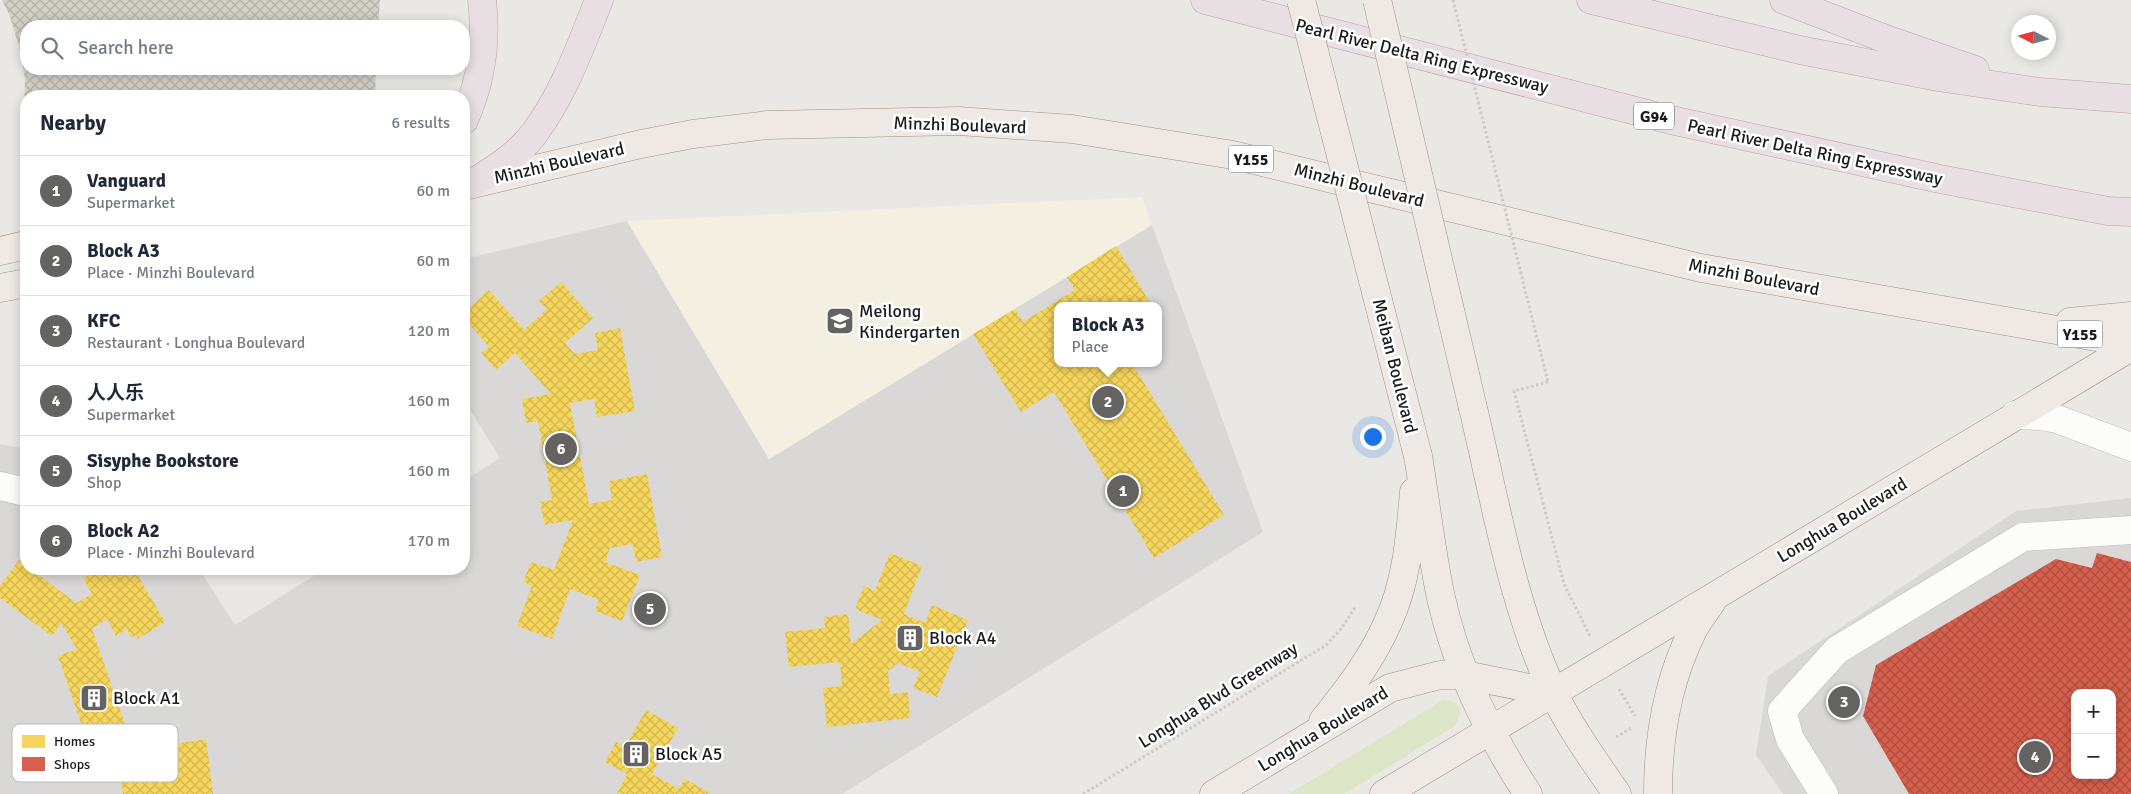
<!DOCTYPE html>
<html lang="en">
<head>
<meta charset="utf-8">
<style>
	:root { --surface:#fff; --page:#f2f2f3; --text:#1f2937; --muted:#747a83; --line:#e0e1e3; --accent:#646362 }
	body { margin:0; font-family:Signika,"Noto Sans SC",sans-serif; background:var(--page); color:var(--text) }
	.controls { position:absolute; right:15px; bottom:15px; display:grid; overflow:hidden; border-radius:10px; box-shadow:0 2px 12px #0003 }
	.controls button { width:45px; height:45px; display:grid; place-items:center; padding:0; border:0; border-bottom:1px solid var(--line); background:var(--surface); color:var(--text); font:25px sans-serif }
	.compass { position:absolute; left:2011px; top:15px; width:45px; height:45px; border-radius:50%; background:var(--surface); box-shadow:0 2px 12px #0003; rotate:276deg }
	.you { position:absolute; left:1372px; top:436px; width:18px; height:18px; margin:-12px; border:4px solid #fff; border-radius:50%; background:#1a73e8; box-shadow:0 0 0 8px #1a73e833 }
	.badge { display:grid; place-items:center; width:32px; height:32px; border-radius:50%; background:var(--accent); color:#fff; font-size:16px; font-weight:700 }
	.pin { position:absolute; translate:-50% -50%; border:2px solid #fff; box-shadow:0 1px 5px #0006 }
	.popup { position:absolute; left:1054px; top:302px; width:108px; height:65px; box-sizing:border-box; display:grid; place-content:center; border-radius:10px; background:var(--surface); filter:drop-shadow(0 1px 4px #0005); font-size:16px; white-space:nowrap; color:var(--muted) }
	.popup b { font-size:19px; color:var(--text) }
	.popup::after { content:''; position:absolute; left:50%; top:100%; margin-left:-10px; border:10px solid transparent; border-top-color:var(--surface) }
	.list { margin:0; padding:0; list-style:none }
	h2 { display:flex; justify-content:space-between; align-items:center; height:65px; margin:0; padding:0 20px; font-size:21px }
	h2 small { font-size:16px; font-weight:400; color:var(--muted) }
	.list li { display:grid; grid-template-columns:32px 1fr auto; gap:15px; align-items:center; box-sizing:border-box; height:70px; padding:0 20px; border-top:1px solid var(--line) }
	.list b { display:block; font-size:19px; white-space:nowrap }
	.list p { margin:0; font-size:16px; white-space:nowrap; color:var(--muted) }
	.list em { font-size:16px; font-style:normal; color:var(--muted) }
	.icon { flex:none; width:28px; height:28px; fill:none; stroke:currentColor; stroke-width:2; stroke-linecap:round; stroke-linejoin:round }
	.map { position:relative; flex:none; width:2131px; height:794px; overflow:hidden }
	.search { position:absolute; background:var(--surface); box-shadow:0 2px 12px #0003; left:20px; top:20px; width:450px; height:55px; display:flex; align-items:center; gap:12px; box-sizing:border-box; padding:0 18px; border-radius:20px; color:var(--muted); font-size:19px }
	.panel { position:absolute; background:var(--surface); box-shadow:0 2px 12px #0003; left:20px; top:90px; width:450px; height:485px; border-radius:20px }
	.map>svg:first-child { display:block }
	.residential { fill:#d9d8d6; fill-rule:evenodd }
	.education { fill:#f3f0e1 }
	.construction { fill:url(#construction-cross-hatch) }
	.grass { fill:#dce5c6 }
	.homes { fill:url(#homes-cross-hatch) }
	.shops { fill:url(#shops-cross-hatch); fill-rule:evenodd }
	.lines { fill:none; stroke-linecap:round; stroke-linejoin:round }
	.minor-casing { stroke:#bdbdbb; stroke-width:29 }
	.major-casing { stroke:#9e9184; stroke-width:29 }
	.highway-casing { stroke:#bc9fac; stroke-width:29 }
	.path { stroke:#d4c7c7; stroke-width:3; stroke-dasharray:2.5 2.5; stroke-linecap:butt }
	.minor { stroke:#fcfcfb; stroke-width:28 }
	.major { stroke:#eee9e4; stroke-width:28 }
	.highway { stroke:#e7dfe2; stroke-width:28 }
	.major-bridge-casing { stroke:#9e9184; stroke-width:29; stroke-linecap:butt }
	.path-bridge { stroke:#d4c7c7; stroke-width:3; stroke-dasharray:2.5 2.5; stroke-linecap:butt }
	.major-bridge { stroke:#eee9e4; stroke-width:28 }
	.labels { text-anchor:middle; stroke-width:5; stroke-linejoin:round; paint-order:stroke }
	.shield { fill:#fff; stroke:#606060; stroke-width:1 }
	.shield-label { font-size:16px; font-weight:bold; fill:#1c1c1c }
	.street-label { font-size:18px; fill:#1c1c1c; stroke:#fff }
	.poi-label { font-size:18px; fill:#1c1c1c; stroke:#fff; text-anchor:start }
	.key { fill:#fff; stroke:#bbb; stroke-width:1 }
	.key-label { font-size:14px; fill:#1c1c1c }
</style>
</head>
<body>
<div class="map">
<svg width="2131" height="794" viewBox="0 0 2131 794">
	<defs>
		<pattern id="construction-cross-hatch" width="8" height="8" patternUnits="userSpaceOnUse" patternTransform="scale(1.25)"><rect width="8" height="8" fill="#d3d0c7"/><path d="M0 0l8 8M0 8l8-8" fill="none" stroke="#b5b2aa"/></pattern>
		<pattern id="homes-cross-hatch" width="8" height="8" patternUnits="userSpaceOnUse" patternTransform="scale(1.25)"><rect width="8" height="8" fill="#f6d55c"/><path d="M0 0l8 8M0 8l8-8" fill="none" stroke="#d2b64f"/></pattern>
		<pattern id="shops-cross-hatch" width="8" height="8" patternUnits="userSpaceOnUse" patternTransform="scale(1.25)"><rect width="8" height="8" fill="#d6604d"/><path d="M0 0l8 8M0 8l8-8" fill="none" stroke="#ad4e3f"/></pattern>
	</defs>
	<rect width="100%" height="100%" fill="#eae8e5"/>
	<g class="residential">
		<path d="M 627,221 L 769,459 L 1152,225 L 1263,532 L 842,794 L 0,794 L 0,444 L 26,449 L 26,569 L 199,569 L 235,625 L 325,569 L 464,569 L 464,481 L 500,458 L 464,400 L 464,259 ZM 1058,306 L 1158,306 L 1158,363 L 1058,363 Z"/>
		<path d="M 2131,498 L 2131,794 L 1783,794 L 1756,755 L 1768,676 L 2016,511 ZM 2075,693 L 2112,693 L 2112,775 L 2075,775 Z"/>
	</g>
	<path class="education" d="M 1142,197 L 1152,225 L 769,459 L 627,221 Z"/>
	<path class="construction" d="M 2,0 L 380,0 L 378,26 L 26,26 L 26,69 L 376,69 L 375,96 L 26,96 L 26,195 L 22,196 L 25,79 L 19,46 L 9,14 Z"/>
	<path class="grass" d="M 1443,700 C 1462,701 1464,714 1453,727 L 1344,794 L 1289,794 Z"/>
	<g class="homes">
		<path d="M 1116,246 L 1152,306 L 1058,306 L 1058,363 L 1132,363 L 1224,515 L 1154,558 L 1054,392 L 1021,412 L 973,334 L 1015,309 L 1023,322 L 1075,290 L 1067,277 Z"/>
		<path d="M 561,282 L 593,318 L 565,343 L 575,354 L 598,350 L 595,333 L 620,328 L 635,411 L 597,417 L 594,399 L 570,403 L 589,504 L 612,500 L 609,481 L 647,474 L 662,557 L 636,562 L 633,544 L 610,548 L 605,562 L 640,575 L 622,621 L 595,611 L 599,600 L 570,589 L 552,639 L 517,626 L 532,586 L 523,582 L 531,562 L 554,570 L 573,520 L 545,525 L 540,502 L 552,500 L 538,421 L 526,423 L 522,399 L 551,394 L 515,353 L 496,370 L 481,353 L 489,347 L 464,318 L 464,313 L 489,290 L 524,330 L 547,309 L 539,301 Z"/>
		<path d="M 890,553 L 922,566 L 904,614 L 925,623 L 932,605 L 968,620 L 937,697 L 913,688 L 920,672 L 898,663 L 888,671 L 890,694 L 908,692 L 910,718 L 827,727 L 823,688 L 842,686 L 840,662 L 789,667 L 785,632 L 825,628 L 824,617 L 848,614 L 851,644 L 882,620 L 855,609 L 864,586 L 875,591 Z"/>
		<path d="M 19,560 L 26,565 L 26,569 L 31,569 L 76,603 L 92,594 L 83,578 L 93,572 L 91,569 L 134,569 L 165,622 L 138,639 L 136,635 L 131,638 L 127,629 L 116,636 L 107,619 L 92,629 L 145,781 L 162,778 L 160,760 L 171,758 L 170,749 L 175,748 L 174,744 L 206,739 L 213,794 L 123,794 L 120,774 L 101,781 L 58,656 L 77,649 L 61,623 L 52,636 L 0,598 L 0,586 Z"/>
		<path d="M 646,710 L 678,728 L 652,774 L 679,789 L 685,779 L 712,794 L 617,794 L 627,774 L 605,762 L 616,742 L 625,747 Z"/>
	</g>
	<path class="shops" d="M 2097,553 L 2131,562 L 2131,794 L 1909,794 L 1863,716 L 1876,665 L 2056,559 L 2092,568 ZM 2075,693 L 2112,693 L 2112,775 L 2075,775 Z"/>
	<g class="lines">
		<defs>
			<g id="minor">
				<path d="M 2015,415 L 2041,416 L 2057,419 L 2131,447"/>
				<path d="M 0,486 L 26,492"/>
				<path d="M 1824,794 L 1790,739 L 1782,711 L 1837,650 L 2023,537 L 2131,530"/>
			</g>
			<g id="major">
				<path d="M 473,184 L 641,144 L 693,134 L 768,125 L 959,121 L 1072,129 L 1233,155 L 1701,268 L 2131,343"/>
				<path d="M 0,251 L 26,245"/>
				<path d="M 0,288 L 26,283"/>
				<path d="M 2070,322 L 2131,316"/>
				<path d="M 1473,408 C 1496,504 1512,605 1554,694 C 1571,729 1595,762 1617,794"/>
				<path d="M 1418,456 C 1426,503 1431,551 1441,598 C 1457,669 1488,733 1528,794"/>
				<path d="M 1323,721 C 1348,690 1372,659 1388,622 C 1407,582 1410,536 1414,492"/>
				<path d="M 1214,794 L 1390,688 L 1440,675 L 1465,675 L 1554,693"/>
				<path d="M 1384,794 L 2131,347"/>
				<path d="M 1658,794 C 1658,739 1668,680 1693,630 C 1698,620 1706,611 1712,601"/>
			</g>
			<g id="highway">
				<path d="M 1205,0 L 1671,120 L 1940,179 L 2108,211 L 2131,212"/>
				<path d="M 1591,0 L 1800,50 L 1938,77 L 2040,92 L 2131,99"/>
				<path d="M 1784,0 L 1891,41 L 1975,70"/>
				<path d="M 464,120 C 481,82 487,42 482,0"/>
				<path d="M 470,185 C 492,171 517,156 533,135 C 564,94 580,47 599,0"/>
			</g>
		</defs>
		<use href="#minor" class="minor-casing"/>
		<use href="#major" class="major-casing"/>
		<use href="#highway" class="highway-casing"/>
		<g class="path">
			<path d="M 1548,382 L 1514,391 L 1564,584 L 1590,636"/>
			<path d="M 1619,689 L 1635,716"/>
			<path d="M 1616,737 L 1633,727"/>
			<path d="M 1083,794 L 1326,645 L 1341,629 L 1356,606"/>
		</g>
		<use href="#minor" class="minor"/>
		<use href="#major" class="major"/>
		<use href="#highway" class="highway"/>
		<defs>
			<g id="major-bridge">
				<path d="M 1301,0 L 1418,456"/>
				<path d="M 1377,0 L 1473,408"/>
			</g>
		</defs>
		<use href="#major-bridge" class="major-bridge-casing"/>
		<path class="path-bridge" d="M 1453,0 L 1548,382"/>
		<use href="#major-bridge" class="major-bridge"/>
	</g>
	<defs>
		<symbol id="school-square" viewBox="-11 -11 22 22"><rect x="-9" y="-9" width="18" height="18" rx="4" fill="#646362" stroke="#fff"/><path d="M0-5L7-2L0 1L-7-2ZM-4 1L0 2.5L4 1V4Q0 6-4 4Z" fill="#fff"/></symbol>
		<symbol id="building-square" viewBox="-11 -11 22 22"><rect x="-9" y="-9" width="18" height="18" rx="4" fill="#646362" stroke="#fff"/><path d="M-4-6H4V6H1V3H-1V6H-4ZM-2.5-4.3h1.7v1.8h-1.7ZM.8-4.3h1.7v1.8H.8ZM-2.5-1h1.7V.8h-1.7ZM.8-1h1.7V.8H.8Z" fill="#fff"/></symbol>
	</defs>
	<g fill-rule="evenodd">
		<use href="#school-square" x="824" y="305" width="32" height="32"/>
		<use href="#building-square" x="894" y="622" width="32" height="32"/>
		<use href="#building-square" x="78" y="682" width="32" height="32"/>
		<use href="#building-square" x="620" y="738" width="32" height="32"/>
	</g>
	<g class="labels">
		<g class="shield">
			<rect x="1634" y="102.5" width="40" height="27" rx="4"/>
			<rect x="1228.5" y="145.5" width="45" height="27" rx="4"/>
			<rect x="2057.5" y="320.5" width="45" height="27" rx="4"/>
		</g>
		<g class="shield-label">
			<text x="1654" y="122">G94</text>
			<text x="1251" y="165">Y155</text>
			<text x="2080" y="340">Y155</text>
		</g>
		<g class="street-label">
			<text transform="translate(1422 56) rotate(14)" y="6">Pearl River Delta Ring Expressway</text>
			<text transform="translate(960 125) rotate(2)" y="6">Minzhi Boulevard</text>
			<text transform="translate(1815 152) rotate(12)" y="6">Pearl River Delta Ring Expressway</text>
			<text transform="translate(559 163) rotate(-13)" y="6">Minzhi Boulevard</text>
			<text transform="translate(1359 185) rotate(14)" y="6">Minzhi Boulevard</text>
			<text transform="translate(1754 277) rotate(11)" y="6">Minzhi Boulevard</text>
			<text transform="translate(1395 366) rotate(76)" y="6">Meiban Boulevard</text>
			<text transform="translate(1842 520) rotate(-31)" y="6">Longhua Boulevard</text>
			<text transform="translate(1218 695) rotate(-32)" y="6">Longhua Blvd Greenway</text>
			<text transform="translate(1323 729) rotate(-31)" y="6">Longhua Boulevard</text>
		</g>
		<g class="poi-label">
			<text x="859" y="317">Meilong<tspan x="859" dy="21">Kindergarten</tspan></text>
			<text x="929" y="644">Block A4</text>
			<text x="113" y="704">Block A1</text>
			<text x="655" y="760">Block A5</text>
		</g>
	</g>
	<rect x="12" y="724" width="166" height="58" rx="8" class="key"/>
	<rect x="22" y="735" width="23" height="13" fill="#f6d55c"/>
	<rect x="22" y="757" width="23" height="14" fill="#d6604d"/>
	<g class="key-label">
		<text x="54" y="746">Homes</text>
		<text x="54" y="769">Shops</text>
	</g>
</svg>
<div class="controls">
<button>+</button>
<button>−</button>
</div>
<svg class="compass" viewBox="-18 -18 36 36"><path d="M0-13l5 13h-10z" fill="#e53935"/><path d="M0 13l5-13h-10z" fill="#747a83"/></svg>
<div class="you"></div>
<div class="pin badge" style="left:1123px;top:491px">1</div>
<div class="pin badge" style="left:1108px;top:402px">2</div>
<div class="popup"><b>Block A3</b>Place</div>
<div class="pin badge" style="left:1844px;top:702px">3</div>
<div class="pin badge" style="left:2035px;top:757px">4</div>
<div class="pin badge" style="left:650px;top:609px">5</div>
<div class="pin badge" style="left:561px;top:449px">6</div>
<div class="search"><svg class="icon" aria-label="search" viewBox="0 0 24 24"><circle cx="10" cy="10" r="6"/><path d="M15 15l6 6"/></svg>Search here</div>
<section class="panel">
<h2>Nearby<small>6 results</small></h2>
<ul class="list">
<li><span class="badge">1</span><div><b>Vanguard</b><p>Supermarket</p></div><em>60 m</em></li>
<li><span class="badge">2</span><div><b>Block A3</b><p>Place · Minzhi Boulevard</p></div><em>60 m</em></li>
<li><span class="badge">3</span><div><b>KFC</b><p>Restaurant · Longhua Boulevard</p></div><em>120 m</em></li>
<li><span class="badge">4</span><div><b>人人乐</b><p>Supermarket</p></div><em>160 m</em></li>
<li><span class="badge">5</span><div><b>Sisyphe Bookstore</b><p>Shop</p></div><em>160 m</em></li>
<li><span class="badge">6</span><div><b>Block A2</b><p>Place · Minzhi Boulevard</p></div><em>170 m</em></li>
</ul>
</section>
</div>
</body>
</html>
